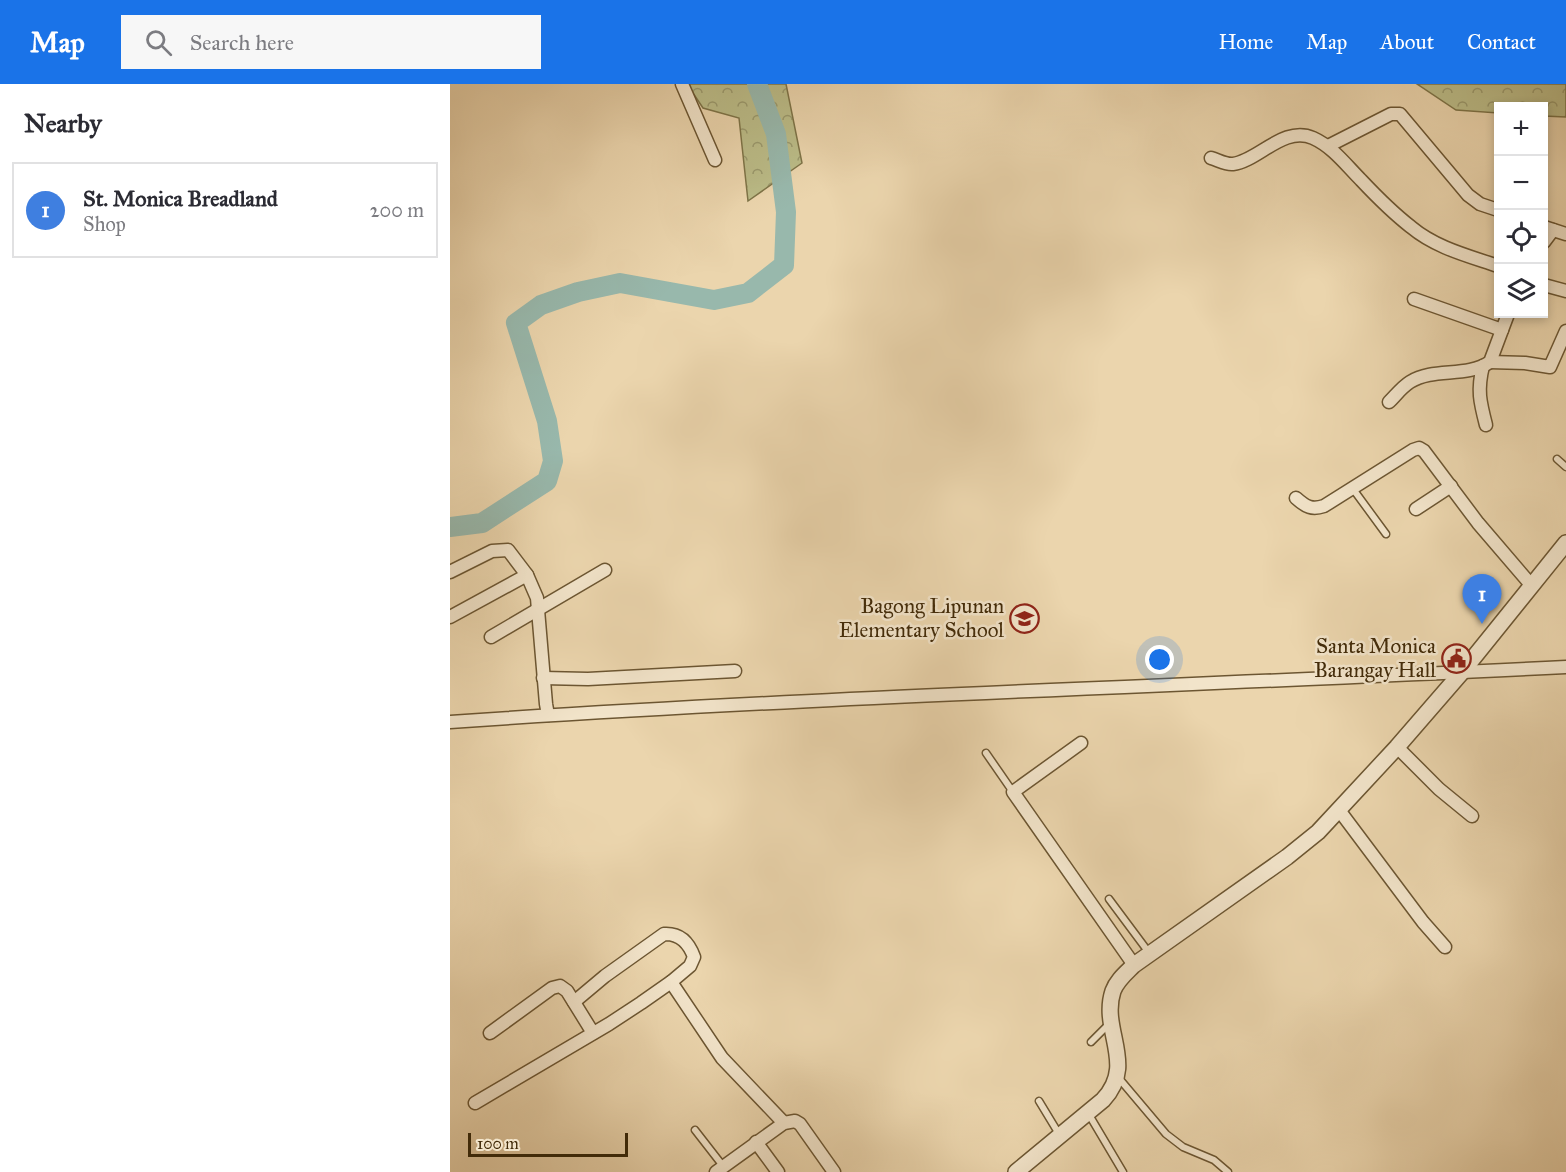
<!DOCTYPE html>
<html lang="en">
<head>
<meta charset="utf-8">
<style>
	:root { --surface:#fff; --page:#f7f7f7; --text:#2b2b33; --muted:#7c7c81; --line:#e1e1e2; --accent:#1a73e8 }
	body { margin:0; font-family:"IM FELL Great Primer",serif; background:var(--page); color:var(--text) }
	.controls { position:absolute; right:18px; top:18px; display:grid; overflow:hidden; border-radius:0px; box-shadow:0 3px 9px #0003 }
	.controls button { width:54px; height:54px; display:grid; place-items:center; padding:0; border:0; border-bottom:2px solid var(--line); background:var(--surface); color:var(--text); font:30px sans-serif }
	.scale { position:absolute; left:18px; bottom:15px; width:160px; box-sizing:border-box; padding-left:6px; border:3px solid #422b09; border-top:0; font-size:16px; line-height:21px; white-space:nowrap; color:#422b09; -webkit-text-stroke:4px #f2e4ca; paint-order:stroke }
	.you { position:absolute; left:710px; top:576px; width:21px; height:21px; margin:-15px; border:4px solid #fff; border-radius:50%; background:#1a73e8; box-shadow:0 0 0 9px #1a73e833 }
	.badge { display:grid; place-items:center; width:39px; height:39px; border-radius:50%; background:var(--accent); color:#fff; font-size:20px; font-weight:700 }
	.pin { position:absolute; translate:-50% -50px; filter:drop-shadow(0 2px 3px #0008) }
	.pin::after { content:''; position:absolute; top:32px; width:21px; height:18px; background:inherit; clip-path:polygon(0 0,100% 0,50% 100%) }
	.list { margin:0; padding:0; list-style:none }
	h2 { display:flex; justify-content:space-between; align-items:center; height:78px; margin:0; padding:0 24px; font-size:26px }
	h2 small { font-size:20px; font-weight:400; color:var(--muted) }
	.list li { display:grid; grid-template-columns:39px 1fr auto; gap:18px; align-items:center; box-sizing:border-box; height:96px; margin:0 12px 12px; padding:0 12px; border:2px solid var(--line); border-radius:0px }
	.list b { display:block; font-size:22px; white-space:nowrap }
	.list p { margin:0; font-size:20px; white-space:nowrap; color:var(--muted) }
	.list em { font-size:20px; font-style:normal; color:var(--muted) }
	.icon { flex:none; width:33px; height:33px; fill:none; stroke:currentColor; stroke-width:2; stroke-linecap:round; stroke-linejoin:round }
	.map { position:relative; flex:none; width:1116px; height:1088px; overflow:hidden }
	header { display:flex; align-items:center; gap:36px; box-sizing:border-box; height:84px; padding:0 30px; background:var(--accent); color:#fff }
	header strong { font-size:28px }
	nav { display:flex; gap:33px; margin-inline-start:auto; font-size:21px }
	.search { width:420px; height:54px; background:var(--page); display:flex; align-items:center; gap:15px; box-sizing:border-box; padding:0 21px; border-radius:0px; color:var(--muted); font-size:22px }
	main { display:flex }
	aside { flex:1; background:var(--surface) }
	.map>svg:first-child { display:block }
	.forest { fill:url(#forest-crowns); stroke:#7e7448; stroke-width:1.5 }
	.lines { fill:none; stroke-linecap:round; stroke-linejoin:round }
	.river { stroke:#98b8ac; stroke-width:20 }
	.service-casing { stroke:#6c5632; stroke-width:9 }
	.minor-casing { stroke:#6c5632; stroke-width:15 }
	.tertiary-casing { stroke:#6c5632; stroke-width:18 }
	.service { stroke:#f2e4ca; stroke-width:6 }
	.minor { stroke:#f2e4ca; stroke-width:12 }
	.tertiary { stroke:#f2e4ca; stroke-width:15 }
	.labels { text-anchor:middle; stroke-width:5; stroke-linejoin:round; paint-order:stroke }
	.poi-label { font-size:21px; fill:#422b09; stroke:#f2e4ca; text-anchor:end }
</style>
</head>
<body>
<header>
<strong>Map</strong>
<div class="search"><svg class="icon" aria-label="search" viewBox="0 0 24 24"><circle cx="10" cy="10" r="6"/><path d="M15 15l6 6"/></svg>Search here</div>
<nav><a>Home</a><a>Map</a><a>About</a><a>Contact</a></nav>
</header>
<main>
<aside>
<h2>Nearby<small></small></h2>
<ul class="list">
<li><span class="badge" style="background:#3f7fe0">1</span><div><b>St. Monica Breadland</b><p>Shop</p></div><em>200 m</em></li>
</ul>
</aside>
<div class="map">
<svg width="1116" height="1088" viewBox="0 0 1116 1088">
	<defs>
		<pattern id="forest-crowns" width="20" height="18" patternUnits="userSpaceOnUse" patternTransform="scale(1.5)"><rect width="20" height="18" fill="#bbbc88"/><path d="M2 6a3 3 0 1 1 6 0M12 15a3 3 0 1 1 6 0" fill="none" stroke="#9a996d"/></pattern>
	</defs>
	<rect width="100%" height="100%" fill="#ebd5ad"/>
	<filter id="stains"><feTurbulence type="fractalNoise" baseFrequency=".00333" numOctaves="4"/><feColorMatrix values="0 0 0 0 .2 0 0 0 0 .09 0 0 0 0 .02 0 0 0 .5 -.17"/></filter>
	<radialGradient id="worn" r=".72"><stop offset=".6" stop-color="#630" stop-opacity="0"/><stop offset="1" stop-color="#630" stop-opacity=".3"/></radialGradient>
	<g class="forest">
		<path d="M 237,0 L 336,0 L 352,79 L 298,117 L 289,34 L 253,24 Z"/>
		<path d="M 967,0 L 1116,0 L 1116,33 L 1094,32 L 1094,22 L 1048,22 L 1048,29 L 1006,26 Z"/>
	</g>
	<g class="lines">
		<path class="river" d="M 0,443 L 32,439 L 97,397 L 103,377 L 97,337 L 66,239 L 91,221 L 128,208 L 170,199 L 264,216 L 298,209 L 334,181 L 336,128 L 326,50 L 307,0"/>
		<defs>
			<g id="service">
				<path d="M 1107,375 L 1116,383"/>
				<path d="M 903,405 L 936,450"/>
				<path d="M 536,669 L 563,708"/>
				<path d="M 659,815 L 700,870"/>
				<path d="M 641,958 L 660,939"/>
				<path d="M 667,992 L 716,1050 L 733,1063 L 764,1076 L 778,1088"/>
				<path d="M 589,1017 L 609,1050"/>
				<path d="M 638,1029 L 673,1088"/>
				<path d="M 245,1046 L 273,1082"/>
			</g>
			<g id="minor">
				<path d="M 232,0 L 265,76"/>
				<path d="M 878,62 L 941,30 L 950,30 L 1018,111 L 1030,120 L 1048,126"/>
				<path d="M 761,74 C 768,76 776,81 783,80 C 808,77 834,41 863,54 C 883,63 896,81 911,96 C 927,113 943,129 961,143 C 986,164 1019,172 1048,182"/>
				<path d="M 1094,143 L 1116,150"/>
				<path d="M 1094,158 L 1103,146"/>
				<path d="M 1094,201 L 1116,207"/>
				<path d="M 964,215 L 1052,246"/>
				<path d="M 1040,278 L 1075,279 L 1100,283 L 1116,247"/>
				<path d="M 1033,282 C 1027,306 1030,318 1036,341"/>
				<path d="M 939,318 C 946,311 952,303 960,298 C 984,283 1016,294 1040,278 L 1058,230"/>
				<path d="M 846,414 C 856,423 862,426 874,422 L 963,366 L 969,364 L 974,367 L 1028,439 L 1082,502"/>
				<path d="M 966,425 L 1001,402"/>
				<path d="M 0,488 L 42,467 L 58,466 L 77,491 L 87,514 L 96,620 L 98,631"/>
				<path d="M 0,533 L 77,491"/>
				<path d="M 41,553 L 155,486"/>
				<path d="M 93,594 L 138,595 L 285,587"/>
				<path d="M 0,638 C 372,612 744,602 1116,583"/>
				<path d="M 631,659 L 563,708 L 684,881"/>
				<path d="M 947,663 L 989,705 L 1022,732"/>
				<path d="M 889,726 L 973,838 L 995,863"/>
				<path d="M 221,898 L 272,974 L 334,1039"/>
				<path d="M 40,949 L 102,904 L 110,902 L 117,907 L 143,949"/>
				<path d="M 25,1019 L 159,940 L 191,919 L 221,898 L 240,882 L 244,873 C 239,859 230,849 214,850 L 155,892 L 124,918"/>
				<path d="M 306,1058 L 328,1088"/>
				<path d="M 266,1088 L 334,1039 L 345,1037 L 350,1040 L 384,1088"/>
			</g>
			<path id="tertiary" d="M 566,1088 L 653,1016 C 687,980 650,946 663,907 C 667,896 676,889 684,881 L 837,773 L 868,748 L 947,663 L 1012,588 L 1116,459"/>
		</defs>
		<use href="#service" class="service-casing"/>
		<use href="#minor" class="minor-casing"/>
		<use href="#tertiary" class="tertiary-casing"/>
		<use href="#service" class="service"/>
		<use href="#minor" class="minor"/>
		<use href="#tertiary" class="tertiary"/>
	</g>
	<defs>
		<symbol id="school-ring" viewBox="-11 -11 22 22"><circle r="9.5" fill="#f2e4ca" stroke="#8f2418" stroke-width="1.5"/><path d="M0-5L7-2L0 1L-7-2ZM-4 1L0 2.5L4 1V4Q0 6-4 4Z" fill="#8f2418"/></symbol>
		<symbol id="civic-ring" viewBox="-11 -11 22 22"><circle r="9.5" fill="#f2e4ca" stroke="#8f2418" stroke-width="1.5"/><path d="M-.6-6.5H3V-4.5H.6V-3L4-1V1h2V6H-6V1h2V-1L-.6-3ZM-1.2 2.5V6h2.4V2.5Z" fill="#8f2418"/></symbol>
	</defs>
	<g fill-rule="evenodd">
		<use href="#school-ring" x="558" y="518" width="33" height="33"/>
		<use href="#civic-ring" x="990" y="558" width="33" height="33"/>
	</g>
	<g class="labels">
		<g class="poi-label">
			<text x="554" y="529">Bagong Lipunan<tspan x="554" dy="24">Elementary School</tspan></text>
			<text x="986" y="569">Santa Monica<tspan x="986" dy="24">Barangay Hall</tspan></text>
		</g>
	</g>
	<rect width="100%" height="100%" filter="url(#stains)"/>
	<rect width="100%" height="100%" fill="url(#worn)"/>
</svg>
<div class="controls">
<button>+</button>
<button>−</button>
<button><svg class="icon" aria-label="locate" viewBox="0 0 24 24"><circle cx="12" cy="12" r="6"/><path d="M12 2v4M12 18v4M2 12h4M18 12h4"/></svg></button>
<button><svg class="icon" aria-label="layers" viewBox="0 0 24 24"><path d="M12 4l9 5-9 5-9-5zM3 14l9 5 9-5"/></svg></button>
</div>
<div class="scale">100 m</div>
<div class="you"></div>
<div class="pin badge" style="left:1032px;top:540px;background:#3f7fe0">1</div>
</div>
</main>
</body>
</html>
